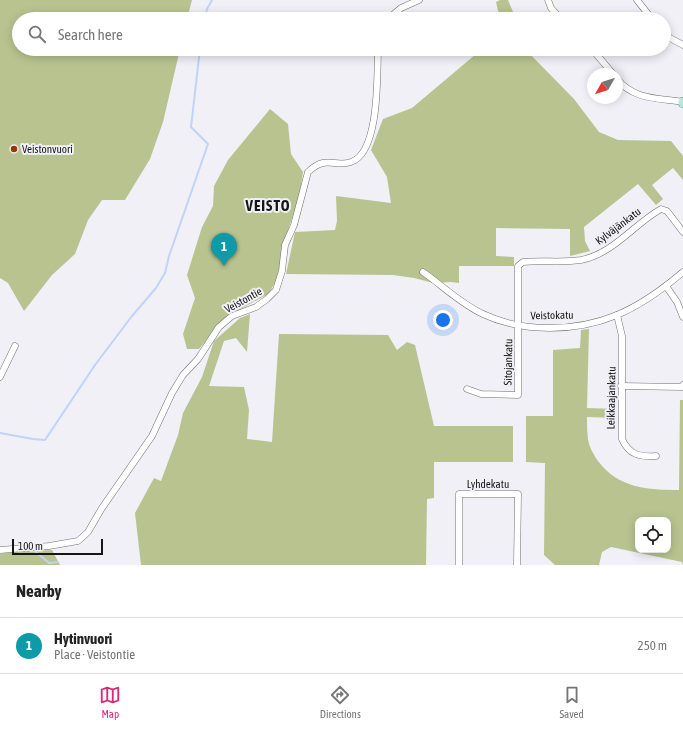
<!DOCTYPE html>
<html lang="en">
<head>
<meta charset="utf-8">
<style>
	:root { --surface:#fff; --page:#f2f2f2; --text:#222; --muted:#767676; --line:#e0e0e0; --accent:#db2777 }
	body { margin:0; font-family:"Asap Condensed",sans-serif; background:var(--page); color:var(--text) }
	.controls { position:absolute; right:12px; bottom:12px; display:grid; overflow:hidden; border-radius:8px; box-shadow:0 2px 10px #0003 }
	.controls button { width:36px; height:36px; display:grid; place-items:center; padding:0; border:0; border-bottom:1px solid var(--line); background:var(--surface); color:var(--text); font:20px sans-serif }
	.compass { position:absolute; left:587px; top:68px; width:36px; height:36px; border-radius:50%; background:var(--surface); box-shadow:0 2px 10px #0003; rotate:231deg }
	.scale { position:absolute; left:12px; bottom:10px; width:91px; box-sizing:border-box; padding-left:4px; border:2px solid #161618; border-top:0; font-size:11px; line-height:14px; white-space:nowrap; color:#161618; -webkit-text-stroke:3px #f0f0f6; paint-order:stroke }
	.you { position:absolute; left:443px; top:320px; width:14px; height:14px; margin:-10px; border:3px solid #fff; border-radius:50%; background:#1a73e8; box-shadow:0 0 0 6px #1a73e833 }
	.badge { display:grid; place-items:center; width:26px; height:26px; border-radius:50%; background:var(--accent); color:#fff; font-size:13px; font-weight:700 }
	.pin { position:absolute; translate:-50% -33px; filter:drop-shadow(0 1px 2px #0008) }
	.pin::after { content:''; position:absolute; top:21px; width:14px; height:12px; background:inherit; clip-path:polygon(0 0,100% 0,50% 100%) }
	.list { margin:0; padding:0; list-style:none }
	h2 { display:flex; justify-content:space-between; align-items:center; height:52px; margin:0; padding:0 16px; font-size:17px }
	h2 small { font-size:13px; font-weight:400; color:var(--muted) }
	.list li { display:grid; grid-template-columns:26px 1fr auto; gap:12px; align-items:center; box-sizing:border-box; height:56px; padding:0 16px; border-top:1px solid var(--line) }
	.list b { display:block; font-size:15px; white-space:nowrap }
	.list p { margin:0; font-size:13px; white-space:nowrap; color:var(--muted) }
	.list em { font-size:13px; font-style:normal; color:var(--muted) }
	.icon { flex:none; width:22px; height:22px; fill:none; stroke:currentColor; stroke-width:2; stroke-linecap:round; stroke-linejoin:round }
	.map { position:relative; flex:none; width:683px; height:565px; overflow:hidden }
	.search { position:absolute; background:var(--surface); box-shadow:0 2px 10px #0003; left:12px; right:12px; top:12px; height:44px; display:flex; align-items:center; gap:10px; box-sizing:border-box; padding:0 14px; border-radius:22px; color:var(--muted); font-size:15px }
	.sheet { height:108px; background:var(--surface) }
	nav { display:flex; justify-content:space-around; align-items:center; box-sizing:border-box; height:56px; border-top:1px solid var(--line); background:var(--surface); font-size:11px; color:var(--muted) }
	nav a { display:grid; justify-items:center; gap:2px }
	nav .on { color:var(--accent) }
	.map>svg:first-child { display:block }
	.forest { fill:#b9c390; fill-rule:evenodd }
	.lines { fill:none; stroke-linecap:round; stroke-linejoin:round }
	.stream { stroke:#c0d3f8; stroke-width:2 }
	.street-casing { stroke:#6e6e74; stroke-width:7 }
	.secondary-casing { stroke:#6e6e74; stroke-width:10 }
	.street { stroke:#fff; stroke-width:6 }
	.secondary { stroke:#b6e9dc; stroke-width:9 }
	.poi-dot { fill:#9a3506; stroke:#f0f0f6; stroke-width:1.5 }
	.labels { text-anchor:middle; stroke-width:4; stroke-linejoin:round; paint-order:stroke }
	.poi-label { font-size:11px; fill:#161618; stroke:#f0f0f6; text-anchor:start }
	.street-label { font-size:11px; fill:#161618; stroke:#f0f0f6 }
	.district-label { font-size:15px; font-weight:bold; letter-spacing:1px; fill:#161618; stroke:#f0f0f6 }
</style>
</head>
<body>
<div class="map">
<svg width="683" height="565" viewBox="0 0 683 565">
	<rect width="100%" height="100%" fill="#f0f0f6"/>
	<g class="forest">
		<path d="M 0,0 L 192,0 L 187,19 L 19,19 L 19,49 L 180,49 L 163,122 L 150,159 L 125,200 L 102,200 L 88,220 L 75,254 L 52,275 L 24,311 L 8,283 L 0,278 Z"/>
		<path d="M 500,0 L 508,0 L 516,19 L 500,19 L 496,2 Z"/>
		<path d="M 482,49 L 525,49 L 574,99 L 599,132 L 618,140 L 671,141 L 683,156 L 683,180 L 673,168 L 652,185 L 663,199 L 656,205 L 638,184 L 584,227 L 585,241 L 590,251 L 570,256 L 570,229 L 496,228 L 496,256 L 514,257 L 514,266 L 459,266 L 459,283 L 451,282 L 433,283 L 414,278 L 393,275 L 286,274 L 295,232 L 335,230 L 337,221 L 336,196 L 391,203 L 387,177 L 371,150 L 383,119 L 412,108 Z"/>
		<path d="M 270,109 L 288,124 L 291,154 L 303,172 L 299,197 L 284,242 L 277,280 L 268,294 L 239,310 L 220,323 L 199,349 L 187,349 L 183,334 L 195,298 L 187,275 L 202,227 L 213,206 L 214,186 L 228,160 Z"/>
		<path d="M 250,314 L 247,352 L 236,338 L 224,341 L 209,386 L 244,387 L 249,410 L 247,439 L 272,442 L 279,334 L 388,335 L 397,350 L 407,342 L 415,345 L 434,426 L 513,426 L 513,462 L 434,462 L 434,498 L 427,499 L 426,565 L 141,565 L 135,513 L 154,478 L 161,481 L 178,435 L 183,413 L 202,377 L 214,341 L 240,318 Z"/>
		<path d="M 589,329 L 587,408 L 616,409 L 616,418 L 587,417 C 587,424 587,432 588,439 C 589,447 594,455 598,461 C 618,488 648,490 679,490 L 680,400 L 683,400 L 683,565 L 682,562 L 611,547 L 602,552 L 599,565 L 555,565 L 544,555 L 545,463 L 526,462 L 526,416 L 553,416 L 553,350 L 580,348 L 581,330 ZM 638,520 L 668,520 L 668,550 L 638,550 Z"/>
		<path d="M 52,550 L 60,565 L 0,565 L 0,554 L 19,551 Z"/>
	</g>
	<g class="lines">
		<g class="stream">
			<path d="M 205,19 L 207,9 L 212,0"/>
			<path d="M 0,433 L 33,439 L 45,440 L 95,365 L 132,316 L 156,288 L 165,273 L 169,256 L 208,144 L 191,127 L 200,49"/>
			<path d="M 31,551 L 35,551 L 49,563 L 58,562"/>
		</g>
		<defs>
			<g id="street">
				<path d="M 548,0 L 551,8 L 561,19"/>
				<path d="M 637,0 L 652,19"/>
				<path d="M 388,19 L 401,8 L 419,0"/>
				<path d="M 664,33 L 670,38 L 683,45"/>
				<path d="M 592,49 L 613,74"/>
				<path d="M 617,79 C 634,100 658,98 683,102"/>
				<path d="M 423,272 C 443,286 461,304 483,314 C 523,333 576,332 617,315 C 641,305 663,289 683,272"/>
				<path d="M 666,286 L 677,302 L 683,317"/>
				<path d="M 617,315 L 622,336 L 622,439 C 629,455 640,457 656,456"/>
				<path d="M 0,377 L 15,346"/>
				<path d="M 621,386 L 682,387 L 683,385"/>
				<path d="M 467,389 L 481,394 L 518,395 L 518,266 L 523,262 C 542,260 562,263 581,260 C 613,254 634,224 661,209 L 667,211 L 683,232"/>
				<path d="M 0,550 L 49,546 L 78,541 L 88,532 L 102,508 L 152,436 L 172,393 L 183,375 L 198,359 L 219,327 L 232,316 L 256,307 L 267,299 L 276,290 L 282,271 L 285,245 L 294,225 L 308,172 C 327,154 334,168 351,162 C 380,153 377,73 378,49"/>
				<path d="M 459,565 L 459,494 L 518,494 L 517,565"/>
			</g>
			<path id="secondary" d="M 683,102 L 683,103"/>
		</defs>
		<use href="#street" class="street-casing"/>
		<use href="#secondary" class="secondary-casing"/>
		<use href="#street" class="street"/>
		<use href="#secondary" class="secondary"/>
	</g>
	<circle class="poi-dot" cx="14" cy="149" r="4"/>
	<g class="labels">
		<g class="poi-label">
			<text x="22" y="153">Veistonvuori</text>
		</g>
		<g class="street-label">
			<text transform="translate(618 226) rotate(-37)" y="4">Kylväjänkatu</text>
			<text transform="translate(243 300) rotate(-29)" y="4">Veistontie</text>
			<text transform="translate(552 315) rotate(-1)" y="4">Veistokatu</text>
			<text transform="translate(508 362) rotate(-89)" y="4">Sitojankatu</text>
			<text transform="translate(611 398) rotate(-89)" y="4">Leikkaajankatu</text>
			<text x="488" y="488">Lyhdekatu</text>
		</g>
		<g class="district-label">
			<text x="268" y="211">VEISTO</text>
		</g>
	</g>
</svg>
<div class="controls">
<button><svg class="icon" aria-label="locate" viewBox="0 0 24 24"><circle cx="12" cy="12" r="6"/><path d="M12 2v4M12 18v4M2 12h4M18 12h4"/></svg></button>
</div>
<svg class="compass" viewBox="-18 -18 36 36"><path d="M0-13l5 13h-10z" fill="#e53935"/><path d="M0 13l5-13h-10z" fill="#767676"/></svg>
<div class="scale">100 m</div>
<div class="you"></div>
<div class="pin badge" style="left:224px;top:266px;background:#0f9aa8">1</div>
<div class="search"><svg class="icon" aria-label="search" viewBox="0 0 24 24"><circle cx="10" cy="10" r="6"/><path d="M15 15l6 6"/></svg>Search here</div>
</div>
<section class="sheet">
<h2>Nearby<small></small></h2>
<ul class="list">
<li><span class="badge" style="background:#0f9aa8">1</span><div><b>Hytinvuori</b><p>Place · Veistontie</p></div><em>250 m</em></li>
</ul>
</section>
<nav>
<a class="on"><svg class="icon" aria-label="map" viewBox="0 0 24 24"><path d="M3 6l6-2 6 2 6-2v14l-6 2-6-2-6 2zM9 4v14M15 6v14"/></svg>Map</a>
<a><svg class="icon" aria-label="directions" viewBox="0 0 24 24"><path d="M12 3l9 9-9 9-9-9zM9 14v-3h6M13 9l2 2-2 2"/></svg>Directions</a>
<a><svg class="icon" aria-label="saved" viewBox="0 0 24 24"><path d="M7 4h10v16l-5-4-5 4z"/></svg>Saved</a>
</nav>
</body>
</html>
